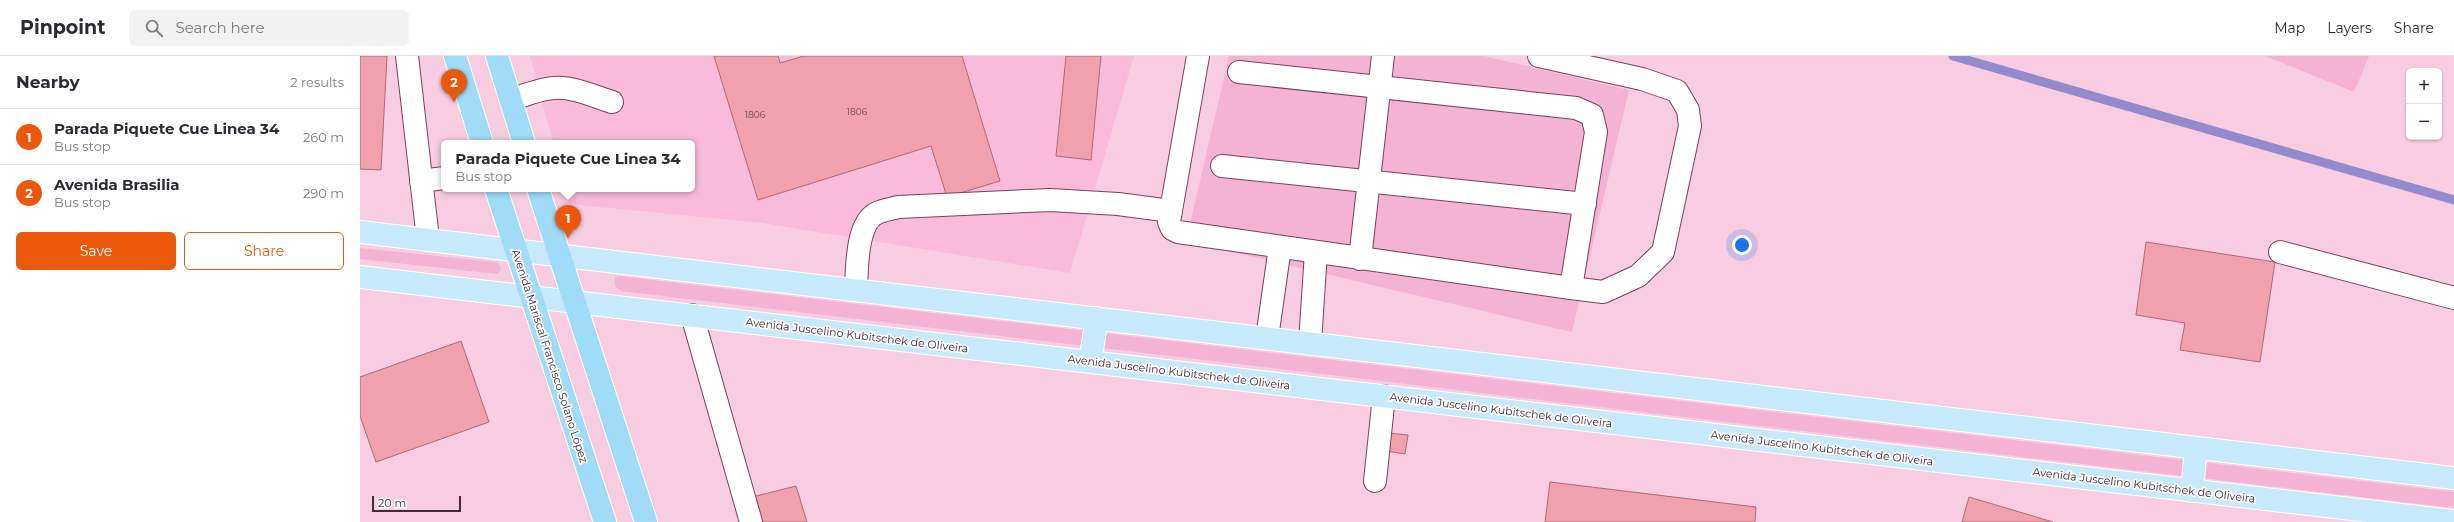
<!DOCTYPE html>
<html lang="en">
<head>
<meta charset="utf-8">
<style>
	:root { --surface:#fff; --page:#f2f2f3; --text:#2b2b33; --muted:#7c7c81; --line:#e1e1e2; --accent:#ea580c }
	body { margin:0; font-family:Montserrat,sans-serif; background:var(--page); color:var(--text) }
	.controls { position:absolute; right:12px; top:12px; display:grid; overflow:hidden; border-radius:6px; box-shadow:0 1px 3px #0004 }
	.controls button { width:36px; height:36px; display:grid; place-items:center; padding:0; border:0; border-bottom:1px solid var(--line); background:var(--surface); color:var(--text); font:20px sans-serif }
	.scale { position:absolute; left:12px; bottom:10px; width:89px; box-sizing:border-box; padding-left:4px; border:2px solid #442936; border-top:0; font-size:11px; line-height:14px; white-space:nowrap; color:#442936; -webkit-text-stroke:3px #fcfcfc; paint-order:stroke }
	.you { position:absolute; left:1382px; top:189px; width:14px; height:14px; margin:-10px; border:3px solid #fff; border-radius:50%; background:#1a73e8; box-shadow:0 0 0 6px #1a73e833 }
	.badge { display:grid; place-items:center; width:26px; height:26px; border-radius:50%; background:var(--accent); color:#fff; font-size:13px; font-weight:700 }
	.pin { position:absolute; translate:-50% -33px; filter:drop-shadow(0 1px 2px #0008) }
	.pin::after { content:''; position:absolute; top:21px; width:14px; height:12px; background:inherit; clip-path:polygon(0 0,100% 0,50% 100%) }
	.popup { position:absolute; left:81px; top:84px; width:254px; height:52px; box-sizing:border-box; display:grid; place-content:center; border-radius:6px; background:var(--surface); filter:drop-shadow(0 1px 3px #0005); font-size:13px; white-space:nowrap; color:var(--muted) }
	.popup b { font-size:15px; color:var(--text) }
	.popup::after { content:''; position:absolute; left:50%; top:100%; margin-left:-8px; border:8px solid transparent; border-top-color:var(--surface) }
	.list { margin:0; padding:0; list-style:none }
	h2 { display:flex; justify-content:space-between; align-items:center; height:52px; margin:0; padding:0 16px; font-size:17px }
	h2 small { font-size:13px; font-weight:400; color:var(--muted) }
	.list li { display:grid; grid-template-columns:26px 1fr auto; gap:12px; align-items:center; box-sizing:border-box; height:56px; padding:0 16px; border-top:1px solid var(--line) }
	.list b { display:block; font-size:15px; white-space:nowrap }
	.list p { margin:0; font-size:13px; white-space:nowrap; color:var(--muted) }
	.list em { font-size:13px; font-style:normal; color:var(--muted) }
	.actions { display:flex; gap:8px; padding:12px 16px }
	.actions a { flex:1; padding:9px 0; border:1px solid var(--accent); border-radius:6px; text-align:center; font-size:14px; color:var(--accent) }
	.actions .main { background:var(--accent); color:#fff }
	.icon { flex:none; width:22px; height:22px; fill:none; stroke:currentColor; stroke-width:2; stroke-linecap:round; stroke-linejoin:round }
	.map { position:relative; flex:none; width:2094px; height:466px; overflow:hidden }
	header { display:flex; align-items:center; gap:24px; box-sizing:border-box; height:56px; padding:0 20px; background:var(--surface); border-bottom:1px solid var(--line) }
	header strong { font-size:19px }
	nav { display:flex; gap:22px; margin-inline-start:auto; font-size:14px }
	.search { width:280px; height:36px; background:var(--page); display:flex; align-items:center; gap:10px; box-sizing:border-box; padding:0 14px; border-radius:6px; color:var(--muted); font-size:15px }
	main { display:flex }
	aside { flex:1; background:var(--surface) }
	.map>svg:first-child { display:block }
	.built { fill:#f9bbd9 }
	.green { fill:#f4b3d2 }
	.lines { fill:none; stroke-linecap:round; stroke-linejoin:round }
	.stream { stroke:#938bcd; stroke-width:9 }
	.building { fill:#f1a0ae; stroke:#b06a76 }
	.minor-casing { stroke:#7a405f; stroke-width:24 }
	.major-casing { stroke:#fff; stroke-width:24 }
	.highway-casing { stroke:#fff; stroke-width:24 }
	.minor { stroke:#fff; stroke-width:22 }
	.major { stroke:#c6eafb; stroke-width:22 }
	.highway { stroke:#a0dcf8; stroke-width:22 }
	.labels { text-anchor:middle; stroke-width:3.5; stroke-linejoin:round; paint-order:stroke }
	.number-label { font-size:9px; fill:#6f4754 }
	.street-label { font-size:11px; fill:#442936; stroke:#fcfcfc }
</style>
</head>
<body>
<header>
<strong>Pinpoint</strong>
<div class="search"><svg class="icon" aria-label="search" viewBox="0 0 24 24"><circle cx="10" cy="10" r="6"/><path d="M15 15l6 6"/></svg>Search here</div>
<nav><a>Map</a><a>Layers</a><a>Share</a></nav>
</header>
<main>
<aside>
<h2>Nearby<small>2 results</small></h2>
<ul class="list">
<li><span class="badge">1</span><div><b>Parada Piquete Cue Linea 34</b><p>Bus stop</p></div><em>260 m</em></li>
<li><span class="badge">2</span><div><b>Avenida Brasilia</b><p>Bus stop</p></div><em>290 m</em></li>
</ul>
<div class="actions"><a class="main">Save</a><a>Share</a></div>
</aside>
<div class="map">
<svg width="2094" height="466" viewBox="0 0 2094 466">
	<rect width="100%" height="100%" fill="#f8cde1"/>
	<path class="built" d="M 170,0 L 774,0 L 710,217 L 402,167 L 209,148 L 205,133 L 332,133 L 332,87 L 193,87 Z"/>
	<g class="green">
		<path d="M 869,0 L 1124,0 L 1269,34 L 1212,276 L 826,185 Z"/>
		<path d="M 1905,0 L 2009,0 L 1994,36 Z"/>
		<path d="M 0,192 L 136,206 L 139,208 L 141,214 L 137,218 L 0,203 Z"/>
		<path d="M 258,220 L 2094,436 L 2094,452 L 261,235 L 255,230 L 255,222 Z"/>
	</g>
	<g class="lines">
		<path class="stream" d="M 1593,0 L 2094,144"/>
	</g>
	<g class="building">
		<path d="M 0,0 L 27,0 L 21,114 L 0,113 Z"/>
		<path d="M 354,0 L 418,0 L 420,7 L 444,0 L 602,0 L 640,125 L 587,141 L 571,90 L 398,144 Z"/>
		<path d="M 706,0 L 741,0 L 731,104 L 696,100 Z"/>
		<path d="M 1786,186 L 1915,206 L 1900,306 L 1820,294 L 1825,267 L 1776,259 Z"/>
		<path d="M 101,285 L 129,366 L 16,406 L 0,360 L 0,321 Z"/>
		<path d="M 1028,377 L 1048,379 L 1045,398 L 1026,395 Z"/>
		<path d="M 1190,426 L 1396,451 L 1395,466 L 1185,466 Z"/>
		<path d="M 436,430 L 447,466 L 399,466 L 392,441 Z"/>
		<path d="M 1609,441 L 1693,466 L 1602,466 Z"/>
	</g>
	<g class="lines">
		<defs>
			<g id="minor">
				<path d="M 47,0 L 68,183"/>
				<path d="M 838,0 L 809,166 L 812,173 L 818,176 L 1211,232 L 1236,76 L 1232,59 L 1216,52 L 879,16"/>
				<path d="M 1179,0 L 1282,23 L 1317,35 L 1328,54 L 1330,70 L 1303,196 L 1278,220 L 1243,236 L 1211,232"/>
				<path d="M 151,44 C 200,25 204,30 252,46"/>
				<path d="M 862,110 L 1225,148"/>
				<path d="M 61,125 L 84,122"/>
				<path d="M 1920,196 L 2094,242"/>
				<path d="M 1000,203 L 1023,0"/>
				<path d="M 496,234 C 497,213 496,167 517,157 C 523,154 532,153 538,151 L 690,144 L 758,148 L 811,155"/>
				<path d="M 332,259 L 391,466"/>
				<path d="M 907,282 L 920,191"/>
				<path d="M 950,287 L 956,196"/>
				<path d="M 1015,425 L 1024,340"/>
			</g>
			<g id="major">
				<path d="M 0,176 L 2094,422"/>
				<path d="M 0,221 L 2094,465"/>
				<path d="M 730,306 L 737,262"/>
				<path d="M 1832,435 L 1836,392"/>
			</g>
			<g id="highway">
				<path d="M 95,0 L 122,87"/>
				<path d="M 137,0 L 164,87"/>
				<path d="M 136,133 L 245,466"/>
				<path d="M 178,133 L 286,466"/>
			</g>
		</defs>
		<use href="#minor" class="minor-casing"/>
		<use href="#major" class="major-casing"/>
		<use href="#highway" class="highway-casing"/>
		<use href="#minor" class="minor"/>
		<use href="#major" class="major"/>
		<use href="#highway" class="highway"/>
	</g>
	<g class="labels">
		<g class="number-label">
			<text x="497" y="59">1806</text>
			<text x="395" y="62">1806</text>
		</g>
		<g class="street-label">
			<text transform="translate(497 279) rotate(7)" y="4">Avenida Juscelino Kubitschek de Oliveira</text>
			<text transform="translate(190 300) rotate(72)" y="4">Avenida Mariscal Francisco Solano López</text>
			<text transform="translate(819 316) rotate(7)" y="4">Avenida Juscelino Kubitschek de Oliveira</text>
			<text transform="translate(1141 354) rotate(7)" y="4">Avenida Juscelino Kubitschek de Oliveira</text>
			<text transform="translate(1462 392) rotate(7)" y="4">Avenida Juscelino Kubitschek de Oliveira</text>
			<text transform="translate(1784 429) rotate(7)" y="4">Avenida Juscelino Kubitschek de Oliveira</text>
		</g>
	</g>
</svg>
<div class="controls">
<button>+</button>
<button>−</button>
</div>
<div class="scale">20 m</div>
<div class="you"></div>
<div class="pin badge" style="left:208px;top:182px">1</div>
<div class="popup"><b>Parada Piquete Cue Linea 34</b>Bus stop</div>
<div class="pin badge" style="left:94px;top:46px">2</div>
</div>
</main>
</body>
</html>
